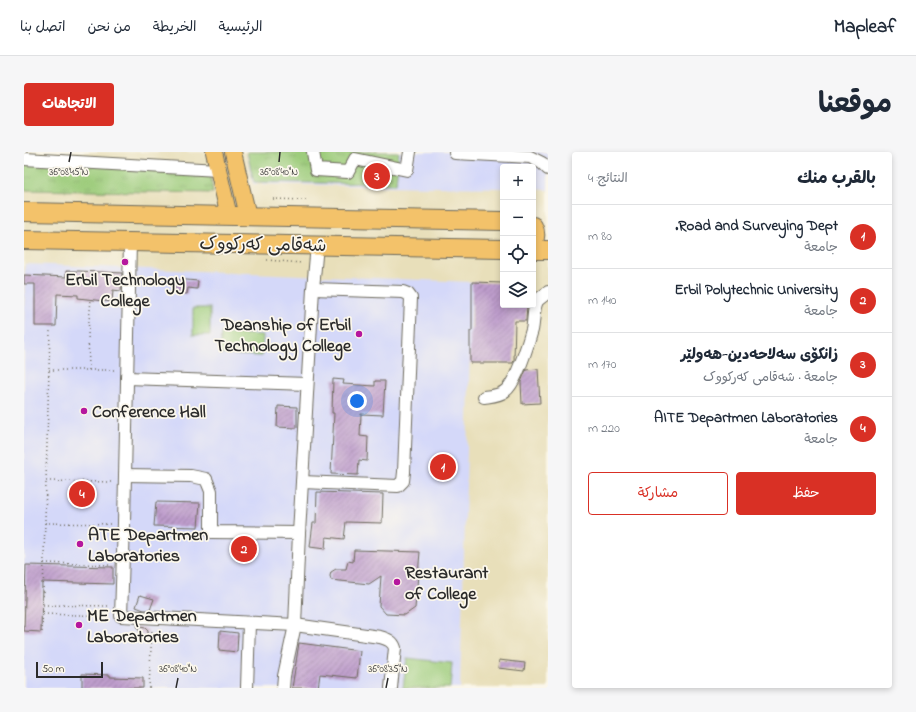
<!DOCTYPE html>
<html lang="ar">
<head>
<meta charset="utf-8">
<style>
	:root { --surface:#fff; --page:#f6f6f7; --text:#1f2937; --muted:#747a83; --line:#e0e1e3; --accent:#d93025 }
	body { margin:0; font-family:"Indie Flower","Playpen Sans Arabic",sans-serif; background:var(--page); color:var(--text); direction:rtl }
	.controls { position:absolute; right:12px; top:12px; display:grid; overflow:hidden; border-radius:4px; box-shadow:0 2px 6px #0003 }
	.controls button { width:36px; height:36px; display:grid; place-items:center; padding:0; border:0; border-bottom:1px solid var(--line); background:var(--surface); color:var(--text); font:20px sans-serif }
	.scale { position:absolute; left:12px; bottom:10px; width:67px; box-sizing:border-box; padding-left:4px; border:2px solid #2b2b2b; border-top:0; font-size:11px; line-height:14px; white-space:nowrap; color:#2b2b2b; -webkit-text-stroke:3px #fbf7ec; paint-order:stroke }
	.you { position:absolute; left:333px; top:249px; width:14px; height:14px; margin:-10px; border:3px solid #fff; border-radius:50%; background:#1a73e8; box-shadow:0 0 0 6px #1a73e833 }
	.badge { display:grid; place-items:center; width:26px; height:26px; border-radius:50%; background:var(--accent); color:#fff; font-size:13px; font-weight:700 }
	.pin { position:absolute; translate:-50% -50%; border:2px solid #fff; box-shadow:0 1px 4px #0006 }
	.list { margin:0; padding:0; list-style:none }
	h2 { display:flex; justify-content:space-between; align-items:center; height:52px; margin:0; padding:0 16px; font-size:17px }
	h2 small { font-size:13px; font-weight:400; color:var(--muted) }
	.list li { display:grid; grid-template-columns:26px 1fr auto; gap:12px; align-items:center; box-sizing:border-box; height:64px; padding:0 16px; border-top:1px solid var(--line) }
	.list b { display:block; font-size:15px; white-space:nowrap }
	.list p { margin:0; font-size:13px; white-space:nowrap; color:var(--muted) }
	.list em { font-size:13px; font-style:normal; color:var(--muted) }
	.actions { display:flex; gap:8px; padding:12px 16px }
	.actions a { flex:1; padding:9px 0; border:1px solid var(--accent); border-radius:4px; text-align:center; font-size:14px; color:var(--accent) }
	.actions .main { background:var(--accent); color:#fff }
	.icon { flex:none; width:22px; height:22px; fill:none; stroke:currentColor; stroke-width:2; stroke-linecap:round; stroke-linejoin:round }
	.map { position:relative; flex:none; width:524px; height:536px; overflow:hidden; direction:ltr; border-radius:4px }
	header { display:flex; align-items:center; gap:24px; box-sizing:border-box; height:56px; padding:0 20px; background:var(--surface); border-bottom:1px solid var(--line) }
	header strong { font-size:19px }
	nav { display:flex; gap:22px; margin-inline-start:auto; font-size:14px }
	.intro { display:flex; align-items:center; justify-content:space-between; box-sizing:border-box; height:96px; padding:0 24px }
	h1 { margin:0; font-size:28px }
	.button { padding:10px 18px; border-radius:4px; background:var(--accent); color:#fff; font-size:14px; font-weight:700 }
	main { display:flex; gap:24px; padding:0 24px }
	aside { flex:1; background:var(--surface); border-radius:4px; box-shadow:0 2px 6px #0003 }
	.map>svg:first-child { display:block }
	.built { fill:#d4d8f9 }
	.grass { fill:url(#grass-tufts); stroke:#647c53 }
	.pitch { fill:#9dcc7b; stroke:#647c53 }
	.building { fill:url(#building-hatch) }
	.lines { fill:none; stroke-linecap:round; stroke-linejoin:round }
	.minor-casing { stroke:#6d6a5d; stroke-width:14 }
	.major-casing { stroke:#6d6a5d; stroke-width:18 }
	.highway-casing { stroke:#6d6a5d; stroke-width:20 }
	.path { stroke:#6d6a5d; stroke-width:1.5; stroke-dasharray:1 3; stroke-linecap:butt }
	.minor { stroke:#fff; stroke-width:12 }
	.major { stroke:#f3c26a; stroke-width:16 }
	.highway { stroke:#f3c26a; stroke-width:18 }
	.ticks { fill:none; stroke:#2b2b2b; stroke-width:1.5 }
	.poi-dot { fill:#b5179e; stroke:#fbf7ec; stroke-width:1.5 }
	.labels { text-anchor:middle; stroke-width:3.5; stroke-linejoin:round; paint-order:stroke }
	.street-label { font-size:18px; fill:#2b2b2b; stroke:#fbf7ec }
	.poi-label { font-size:18px; font-weight:bold; fill:#2b2b2b; stroke:#fbf7ec; text-anchor:start }
	.ticks-label { font-size:10px; text-anchor:middle; fill:#2b2b2b; stroke:#fbf7ec; stroke-width:3.5; stroke-linejoin:round; paint-order:stroke }
</style>
</head>
<body>
<header>
<strong>Mapleaf</strong>
<nav><a>الرئيسية</a><a>الخريطة</a><a>من نحن</a><a>اتصل بنا</a></nav>
</header>
<div class="intro"><h1>موقعنا</h1><a class="button">الاتجاهات</a></div>
<main>
<aside>
<h2>بالقرب منك<small>النتائج: 4</small></h2>
<ul class="list">
<li><span class="badge">1</span><div><b>Road and Surveying Dept.</b><p>جامعة</p></div><em>80 m</em></li>
<li><span class="badge">2</span><div><b>Erbil Polytechnic University</b><p>جامعة</p></div><em>140 m</em></li>
<li><span class="badge">3</span><div><b>زانکۆی سەلاحەدین-هەولێر</b><p>جامعة · شەقامی کەرکووک</p></div><em>170 m</em></li>
<li><span class="badge">4</span><div><b>AITE Departmen Laboratories</b><p>جامعة</p></div><em>220 m</em></li>
</ul>
<div class="actions"><a class="main">حفظ</a><a>مشاركة</a></div>
</aside>
<div class="map">
<svg width="524" height="536" viewBox="0 0 524 536">
	<defs>
		<pattern id="grass-tufts" width="24" height="20" patternUnits="userSpaceOnUse"><rect width="24" height="20" fill="#9dcc7b"/><path d="M3 7l-1-3M5 7V3M7 7l1-3M15 17l-1-3M17 17v-4M19 17l1-3" fill="none" stroke="#87af6a"/></pattern>
		<pattern id="building-hatch" width="6" height="6" patternUnits="userSpaceOnUse"><rect width="6" height="6" fill="#be9dcc"/><path d="M-1 1l2-2M0 6l6-6M5 7l2-2" fill="none" stroke="#9b80a6"/></pattern>
	</defs>
	<rect width="100%" height="100%" fill="#fbf7ec"/>
	<filter id="ink" filterUnits="userSpaceOnUse"><feTurbulence type="fractalNoise" baseFrequency=".025" numOctaves="2"/><feDisplacementMap in="SourceGraphic" scale="8" xChannelSelector="R" yChannelSelector="G"/><feConvolveMatrix kernelMatrix="1 2 1 2 8 2 1 2 1" color-interpolation-filters="sRGB"/></filter>
	<filter id="wash" filterUnits="userSpaceOnUse"><feTurbulence type="fractalNoise" baseFrequency=".012" numOctaves="4" result="noise"/><feDisplacementMap in="SourceGraphic" scale="16" xChannelSelector="R" yChannelSelector="G"/><feGaussianBlur stdDeviation="0.9" result="paint"/><feColorMatrix in="noise" values="0 0 0 0 0 0 0 0 0 0 0 0 0 0 0 0 0 1.4 0 .05"/><feComposite in="paint" operator="in"/></filter>
	<g filter="url(#wash)">
		<rect width="100%" height="100%" fill="#e8dfba"/>
		<g class="built">
			<path d="M 222,0 L 524,0 L 524,38 L 509,37 L 509,15 L 479,15 L 479,36 L 229,32 Z"/>
			<path d="M 1,112 L 448,130 L 436,536 L 0,536 L 0,182 Z"/>
		</g>
		<g class="grass">
			<path d="M 223,0 L 375,0 L 372,32 L 230,30 Z"/>
			<path d="M 0,9 L 186,19 L 189,41 L 0,38 Z"/>
		</g>
		<g class="pitch">
			<rect x="169" y="156" width="17" height="27"/>
			<path d="M 197,181 L 239,183 L 238,204 L 196,202 Z"/>
			<path d="M 383,506 L 428,511 L 426,536 L 379,536 Z"/>
		</g>
		<g id="blocks">
			<g class="building">
				<path d="M 42,119 L 55,119 L 98,121 L 97,139 L 89,138 L 88,150 L 54,146 L 54,143 L 33,142 L 32,174 L 11,174 L 11,132 L 0,132 L 0,123 L 42,125 Z"/>
				<path d="M 152,127 L 174,129 L 173,137 L 164,136 L 163,142 L 150,140 Z"/>
				<path d="M 448,130 L 479,131 L 479,153 L 503,153 L 502,169 L 491,169 L 490,208 L 489,211 L 446,211 L 446,179 L 448,179 Z"/>
				<path d="M 514,217 L 516,251 L 498,252 L 497,230 L 502,218 Z"/>
				<path d="M 309,227 L 320,228 L 319,232 L 351,234 L 351,229 L 361,229 L 359,263 L 337,262 L 336,284 L 344,285 L 343,309 L 335,308 L 334,323 L 307,322 L 310,261 L 308,261 Z"/>
				<path d="M 254,254 L 273,255 L 273,276 L 253,275 Z"/>
				<path d="M 293,340 L 359,342 L 358,371 L 322,370 L 320,387 L 302,385 L 301,397 L 286,395 L 289,371 L 292,371 Z"/>
				<path d="M 132,350 L 176,351 L 174,375 L 130,374 Z"/>
				<path d="M 330,398 L 396,400 L 391,456 L 381,463 L 362,462 L 355,454 L 357,424 L 345,432 L 307,428 L 306,424 L 307,420 L 312,417 L 322,417 L 324,409 L 329,410 Z"/>
				<path d="M 2,413 L 89,415 L 89,432 L 18,430 L 17,480 L 0,479 Z"/>
				<path d="M 116,443 L 130,447 L 126,458 L 120,458 L 112,455 Z"/>
				<path d="M 112,474 L 121,476 L 124,479 L 124,481 L 120,484 L 118,483 Z"/>
				<path d="M 196,479 L 214,481 L 213,500 L 195,498 Z"/>
				<path d="M 275,491 L 336,499 L 333,526 L 296,522 L 294,536 L 268,536 Z"/>
				<path d="M 475,508 L 501,511 L 500,519 L 474,516 Z"/>
				<path d="M 58,522 L 86,523 L 86,525 L 119,526 L 119,536 L 58,536 Z"/>
			</g>
		</g>
	</g>
	<g filter="url(#ink)">
		<use href="#blocks" fill-opacity="0" stroke="#6d6a5d" stroke-width="1"/>
		<g class="lines">
			<defs>
				<g id="minor">
					<path d="M 289,0 L 292,18 L 324,20 L 331,7 L 383,18 L 386,0"/>
					<path d="M 431,1 L 506,5 L 518,11 L 524,17"/>
					<path d="M 0,7 L 194,18"/>
					<path d="M 106,90 L 100,371 L 97,464 L 271,473 L 356,485 C 363,487 369,489 371,496 L 367,536"/>
					<path d="M 103,226 L 283,232"/>
					<path d="M 460,245 C 467,244 475,244 481,239 C 492,231 504,192 508,178 C 510,170 509,154 514,148 C 517,145 521,143 524,140"/>
					<path d="M 101,323 L 167,324 L 182,327 L 187,339 L 187,380 L 275,381"/>
					<path d="M 278,330 L 374,334 L 379,329 L 380,320 L 387,146 L 384,142 L 379,140 L 289,137"/>
					<path d="M 223,536 L 225,471"/>
					<path d="M 259,536 L 260,524 L 271,473 L 275,381 L 278,330 L 289,137 L 293,93"/>
				</g>
				<g id="major">
					<path d="M 190,0 L 205,64"/>
					<path d="M 209,0 L 224,64"/>
				</g>
				<g id="highway">
					<path d="M 0,60 L 479,69"/>
					<path d="M 509,74 C 512,80 512,86 509,92"/>
					<path d="M 0,88 L 479,97"/>
					<path d="M 509,98 L 524,98"/>
				</g>
			</defs>
			<use href="#minor" class="minor-casing"/>
			<use href="#major" class="major-casing"/>
			<use href="#highway" class="highway-casing"/>
			<g class="path">
				<path d="M 249,47 L 282,48"/>
				<path d="M 243,108 L 278,111"/>
				<path d="M 25,218 L 93,218"/>
				<path d="M 65,218 L 64,179 L 67,148"/>
				<path d="M 22,329 L 90,330"/>
				<path d="M 21,371 L 89,372"/>
				<path d="M 20,411 L 88,413"/>
				<path d="M 19,453 L 87,454"/>
				<path d="M 19,462 L 86,464"/>
				<path d="M 18,480 L 26,179"/>
				<path d="M 125,536 L 128,477"/>
			</g>
			<use href="#minor" class="minor"/>
			<use href="#major" class="major"/>
			<use href="#highway" class="highway"/>
		</g>
	</g>
	<path class="ticks" d="M 45,10 L 47,0M 255,10 L 256,0M 152,536 L 154,526M 362,536 L 364,526"/>
	<g class="poi-dot">
		<circle cx="101" cy="110" r="4"/>
		<circle cx="335" cy="182" r="4"/>
		<circle cx="60" cy="259" r="4"/>
		<circle cx="56" cy="392" r="4"/>
		<circle cx="373" cy="430" r="4"/>
		<circle cx="55" cy="473" r="4"/>
	</g>
	<g class="labels">
		<g class="street-label">
			<text transform="translate(239 92) rotate(1)" y="6">شەقامی کەرکووک</text>
		</g>
		<g class="poi-label">
			<text x="101" y="133" text-anchor="middle">Erbil Technology<tspan x="101" dy="21">College</tspan></text>
			<text x="327" y="178" text-anchor="end">Deanship of Erbil<tspan x="327" dy="21">Technology College</tspan></text>
			<text x="68" y="265">Conference Hall</text>
			<text x="64" y="388">ATE Departmen<tspan x="64" dy="21">Laboratories</tspan></text>
			<text x="381" y="426">Restaurant<tspan x="381" dy="21">of College</tspan></text>
			<text x="63" y="469">ME Departmen<tspan x="63" dy="21">Laboratories</tspan></text>
		</g>
	</g>
	<g class="ticks-label">
		<text x="45" y="23">36°08'45"N</text>
		<text x="255" y="23">36°08'40"N</text>
		<text x="154" y="520">36°08'40"N</text>
		<text x="364" y="520">36°08'35"N</text>
	</g>
</svg>
<div class="controls">
<button>+</button>
<button>−</button>
<button><svg class="icon" aria-label="locate" viewBox="0 0 24 24"><circle cx="12" cy="12" r="6"/><path d="M12 2v4M12 18v4M2 12h4M18 12h4"/></svg></button>
<button><svg class="icon" aria-label="layers" viewBox="0 0 24 24"><path d="M12 4l9 5-9 5-9-5zM3 14l9 5 9-5"/></svg></button>
</div>
<div class="scale">50 m</div>
<div class="you"></div>
<div class="pin badge" style="left:419px;top:315px">1</div>
<div class="pin badge" style="left:220px;top:397px">2</div>
<div class="pin badge" style="left:353px;top:24px">3</div>
<div class="pin badge" style="left:58px;top:342px">4</div>
</div>
</main>
</body>
</html>
